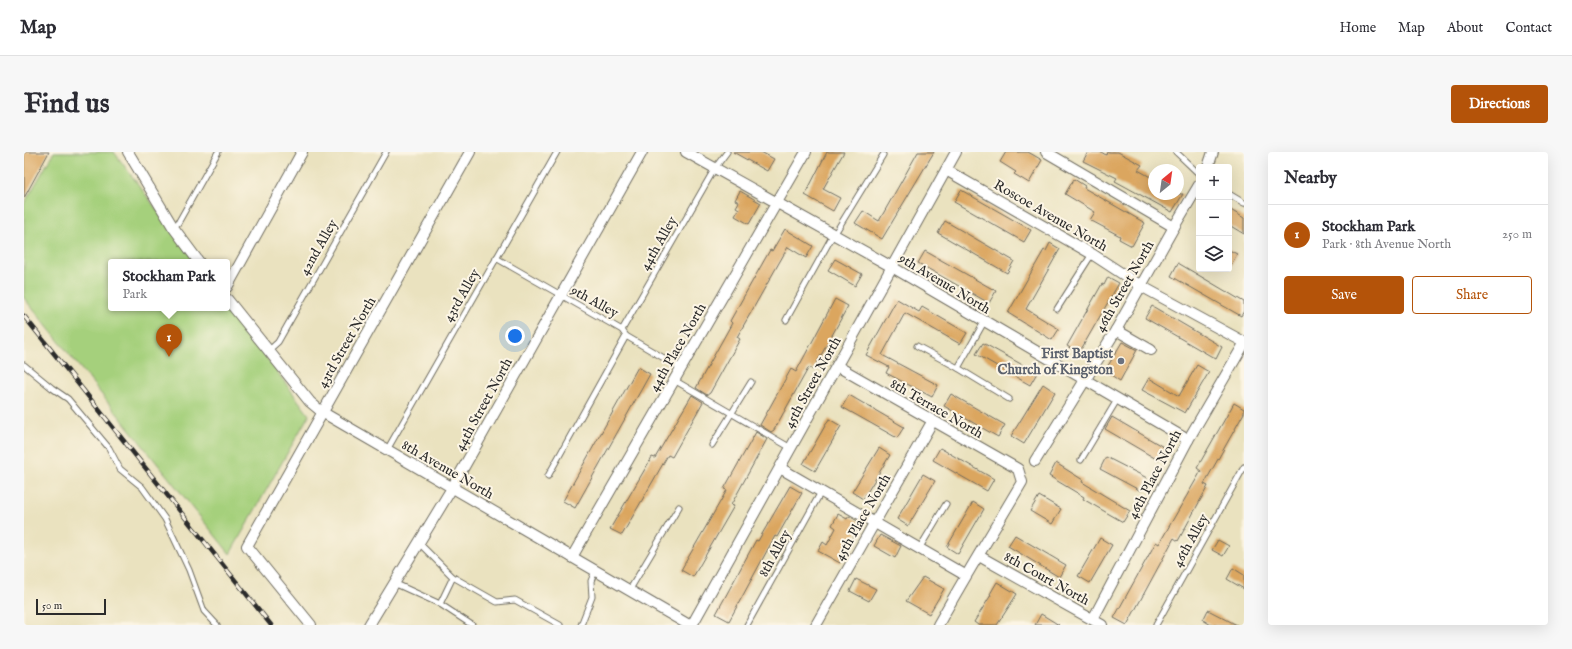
<!DOCTYPE html>
<html lang="en">
<head>
<meta charset="utf-8">
<style>
	:root { --surface:#fff; --page:#f7f7f7; --text:#2b2b33; --muted:#7c7c81; --line:#e1e1e2; --accent:#b45309 }
	body { margin:0; font-family:"IM FELL English",serif; background:var(--page); color:var(--text) }
	.controls { position:absolute; right:12px; top:12px; display:grid; overflow:hidden; border-radius:4px; box-shadow:0 4px 16px #0002 }
	.controls button { width:36px; height:36px; display:grid; place-items:center; padding:0; border:0; border-bottom:1px solid var(--line); background:var(--surface); color:var(--text); font:20px sans-serif }
	.compass { position:absolute; left:1124px; top:12px; width:36px; height:36px; border-radius:50%; background:var(--surface); box-shadow:0 4px 16px #0002; rotate:29deg }
	.scale { position:absolute; left:12px; bottom:10px; width:70px; box-sizing:border-box; padding-left:4px; border:2px solid #2b2b2b; border-top:0; font-size:11px; line-height:14px; white-space:nowrap; color:#2b2b2b; -webkit-text-stroke:3px #fcf5e5; paint-order:stroke }
	.you { position:absolute; left:491px; top:184px; width:14px; height:14px; margin:-10px; border:3px solid #fff; border-radius:50%; background:#1a73e8; box-shadow:0 0 0 6px #1a73e833 }
	.badge { display:grid; place-items:center; width:26px; height:26px; border-radius:50%; background:var(--accent); color:#fff; font-size:13px; font-weight:700 }
	.pin { position:absolute; translate:-50% -33px; filter:drop-shadow(0 1px 2px #0008) }
	.pin::after { content:''; position:absolute; top:21px; width:14px; height:12px; background:inherit; clip-path:polygon(0 0,100% 0,50% 100%) }
	.popup { position:absolute; left:84px; top:107px; width:122px; height:52px; box-sizing:border-box; display:grid; place-content:center; border-radius:4px; background:var(--surface); filter:drop-shadow(0 1px 3px #0005); font-size:13px; white-space:nowrap; color:var(--muted) }
	.popup b { font-size:15px; color:var(--text) }
	.popup::after { content:''; position:absolute; left:50%; top:100%; margin-left:-8px; border:8px solid transparent; border-top-color:var(--surface) }
	.list { margin:0; padding:0; list-style:none }
	h2 { display:flex; justify-content:space-between; align-items:center; height:52px; margin:0; padding:0 16px; font-size:17px }
	h2 small { font-size:13px; font-weight:400; color:var(--muted) }
	.list li { display:grid; grid-template-columns:26px 1fr auto; gap:12px; align-items:center; box-sizing:border-box; height:60px; padding:0 16px; border-top:1px solid var(--line) }
	.list b { display:block; font-size:15px; white-space:nowrap }
	.list p { margin:0; font-size:13px; white-space:nowrap; color:var(--muted) }
	.list em { font-size:13px; font-style:normal; color:var(--muted) }
	.actions { display:flex; gap:8px; padding:12px 16px }
	.actions a { flex:1; padding:9px 0; border:1px solid var(--accent); border-radius:4px; text-align:center; font-size:14px; color:var(--accent) }
	.actions .main { background:var(--accent); color:#fff }
	.icon { flex:none; width:22px; height:22px; fill:none; stroke:currentColor; stroke-width:2; stroke-linecap:round; stroke-linejoin:round }
	.map { position:relative; flex:none; width:1220px; height:473px; overflow:hidden; border-radius:4px }
	header { display:flex; align-items:center; gap:24px; box-sizing:border-box; height:56px; padding:0 20px; background:var(--surface); border-bottom:1px solid var(--line) }
	header strong { font-size:19px }
	nav { display:flex; gap:22px; margin-inline-start:auto; font-size:14px }
	.intro { display:flex; align-items:center; justify-content:space-between; box-sizing:border-box; height:96px; padding:0 24px }
	h1 { margin:0; font-size:28px }
	.button { padding:10px 18px; border-radius:4px; background:var(--accent); color:#fff; font-size:14px; font-weight:700 }
	main { display:flex; gap:24px; padding:0 24px }
	aside { flex:1; background:var(--surface); border-radius:4px; box-shadow:0 4px 16px #0002 }
	.map>svg:first-child { display:block }
	.green { fill:#a5d07c; stroke:#687e54 }
	.building { fill:#dba65e }
	.lines { fill:none; stroke-linecap:round; stroke-linejoin:round }
	.lane-casing { stroke:#6e6b5f; stroke-width:7 }
	.street-casing { stroke:#6e6b5f; stroke-width:12 }
	.lane { stroke:#fff; stroke-width:5 }
	.street { stroke:#fff; stroke-width:10 }
	.rail-casing { stroke:#2b2b2b; stroke-width:4.5 }
	.rail { stroke:#fcf5e5; stroke-width:3; stroke-dasharray:9; stroke-linecap:butt }
	.worship-dot { fill:#6b7280; stroke:#fcf5e5; stroke-width:1.5 }
	.labels { text-anchor:middle; stroke-width:4; stroke-linejoin:round; paint-order:stroke }
	.street-label { font-size:14px; fill:#2b2b2b; stroke:#fcf5e5 }
	.worship-label { font-size:14px; font-weight:bold; fill:#5b616d; stroke:#fcf5e5; text-anchor:end }
</style>
</head>
<body>
<header>
<strong>Map</strong>
<nav><a>Home</a><a>Map</a><a>About</a><a>Contact</a></nav>
</header>
<div class="intro"><h1>Find us</h1><a class="button">Directions</a></div>
<main>
<div class="map">
<svg width="1220" height="473" viewBox="0 0 1220 473">
	<rect width="100%" height="100%" fill="#fcf5e5"/>
	<filter id="ink" filterUnits="userSpaceOnUse"><feTurbulence type="fractalNoise" baseFrequency=".025" numOctaves="2"/><feDisplacementMap in="SourceGraphic" scale="8" xChannelSelector="R" yChannelSelector="G"/><feConvolveMatrix kernelMatrix="1 2 1 2 8 2 1 2 1" color-interpolation-filters="sRGB"/></filter>
	<filter id="wash" filterUnits="userSpaceOnUse"><feTurbulence type="fractalNoise" baseFrequency=".012" numOctaves="4" result="noise"/><feDisplacementMap in="SourceGraphic" scale="16" xChannelSelector="R" yChannelSelector="G"/><feGaussianBlur stdDeviation="0.9" result="paint"/><feColorMatrix in="noise" values="0 0 0 0 0 0 0 0 0 0 0 0 0 0 0 0 0 1.4 0 .05"/><feComposite in="paint" operator="in"/></filter>
	<g filter="url(#wash)">
		<rect width="100%" height="100%" fill="#eae2bf"/>
		<path class="green" d="M 30,0 L 90,0 L 172,110 L 87,110 L 87,156 L 203,156 L 203,152 L 285,263 L 206,402 L 0,146 L 0,52 Z"/>
		<g id="blocks">
			<g class="building">
				<path d="M 0,0 L 25,0 L 0,46 Z"/>
				<path d="M 709,0 L 737,0 L 750,7 L 743,19 Z"/>
				<path d="M 803,0 L 820,0 L 799,37 L 816,46 L 809,59 L 781,43 Z"/>
				<path d="M 894,0 L 910,0 L 858,87 L 831,71 L 839,59 L 855,69 Z"/>
				<path d="M 982,0 L 1004,0 L 1018,8 L 1005,31 L 990,22 L 992,20 L 976,10 Z"/>
				<path d="M 1064,0 L 1077,0 L 1082,3 L 1083,0 L 1094,0 L 1118,13 L 1114,18 L 1130,27 L 1130,42 L 1159,42 L 1148,60 L 1091,29 L 1093,26 L 1059,9 Z"/>
				<path d="M 1050,27 L 1061,34 L 1060,36 L 1121,71 L 1108,94 L 1095,87 L 1096,84 L 1066,68 L 1071,60 L 1041,42 Z"/>
				<path d="M 937,38 L 1007,78 L 1000,90 L 930,50 Z"/>
				<path d="M 716,39 L 737,51 L 725,72 L 711,64 L 715,57 L 712,55 L 715,50 L 711,48 Z"/>
				<path d="M 1205,57 L 1220,66 L 1220,82 L 1205,73 Z"/>
				<path d="M 921,69 L 990,109 L 983,121 L 914,81 Z"/>
				<path d="M 761,77 L 789,94 L 782,106 L 764,95 L 713,185 L 716,187 L 686,241 L 683,243 L 672,236 L 708,171 L 706,169 L 746,98 L 748,99 Z"/>
				<path d="M 1026,91 L 1036,97 L 1002,157 L 1035,177 L 1028,188 L 984,161 L 1020,98 L 1022,99 Z"/>
				<path d="M 1205,98 L 1213,102 L 1205,117 Z"/>
				<path d="M 901,99 L 972,139 L 965,151 L 894,111 Z"/>
				<path d="M 811,107 L 838,122 L 831,134 L 804,118 Z"/>
				<path d="M 1154,111 L 1220,150 L 1220,159 L 1217,164 L 1147,124 Z"/>
				<path d="M 1084,125 L 1095,131 L 1055,201 L 1043,194 L 1078,132 L 1080,133 Z"/>
				<path d="M 811,147 L 824,154 L 789,218 L 785,215 L 750,278 L 747,280 L 736,273 L 767,217 L 772,220 Z"/>
				<path d="M 873,147 L 895,160 L 898,155 L 943,181 L 936,192 L 881,161 L 858,203 L 914,233 L 908,245 L 862,221 L 865,215 L 842,203 Z"/>
				<path d="M 1128,154 L 1198,195 L 1192,207 L 1121,166 Z"/>
				<path d="M 1098,190 L 1113,198 L 1096,229 L 1081,219 Z"/>
				<path d="M 959,191 L 1013,221 L 1006,233 L 952,202 Z"/>
				<path d="M 1173,213 L 1185,220 L 1161,261 L 1118,238 L 1125,226 L 1155,244 Z"/>
				<path d="M 614,215 L 626,222 L 551,356 L 539,349 Z"/>
				<path d="M 1019,232 L 1031,240 L 1000,292 L 987,284 Z"/>
				<path d="M 927,242 L 981,273 L 974,285 L 920,254 Z"/>
				<path d="M 668,243 L 679,250 L 648,305 L 644,303 L 598,383 L 586,377 L 628,305 L 631,306 Z"/>
				<path d="M 825,243 L 880,275 L 873,286 L 818,255 Z"/>
				<path d="M 1210,251 L 1220,257 L 1220,261 L 1180,332 L 1184,334 L 1154,389 L 1150,386 L 1103,473 L 1090,466 L 1132,390 L 1135,392 L 1177,319 L 1173,316 Z"/>
				<path d="M 1088,265 L 1141,296 L 1134,308 L 1081,277 Z"/>
				<path d="M 805,267 L 817,274 L 791,319 L 779,312 Z"/>
				<path d="M 732,280 L 743,287 L 707,353 L 710,354 L 669,425 L 657,418 L 703,338 L 700,337 Z"/>
				<path d="M 855,296 L 866,303 L 839,347 L 828,340 Z"/>
				<path d="M 916,296 L 970,327 L 963,339 L 909,308 Z"/>
				<path d="M 1082,305 L 1123,326 L 1117,339 L 1076,317 Z"/>
				<path d="M 1032,311 L 1059,328 L 1058,330 L 1106,359 L 1099,370 L 1059,347 L 1060,345 L 1025,324 Z"/>
				<path d="M 899,322 L 911,329 L 884,374 L 873,367 Z"/>
				<path d="M 766,334 L 778,341 L 753,385 L 751,384 L 705,469 L 692,462 L 732,388 L 734,389 Z"/>
				<path d="M 1015,344 L 1037,357 L 1028,372 L 1006,359 Z"/>
				<path d="M 949,350 L 960,357 L 934,402 L 923,395 Z"/>
				<path d="M 814,362 L 823,367 L 825,364 L 837,371 L 816,411 L 794,399 L 799,390 L 803,393 L 812,376 L 808,373 Z"/>
				<path d="M 856,383 L 877,394 L 871,406 L 850,394 Z"/>
				<path d="M 991,383 L 1042,413 L 1035,425 L 984,394 Z"/>
				<path d="M 1076,386 L 1088,393 L 1066,431 L 1054,424 Z"/>
				<path d="M 1194,388 L 1205,394 L 1199,404 L 1188,398 Z"/>
				<path d="M 1209,416 L 1220,423 L 1220,437 L 1203,427 Z"/>
				<path d="M 899,425 L 920,437 L 905,462 L 882,449 Z"/>
				<path d="M 832,427 L 852,437 L 845,449 L 826,439 Z"/>
				<path d="M 973,430 L 993,442 L 973,473 L 954,473 L 950,470 L 967,443 L 966,442 Z"/>
				<path d="M 1184,458 L 1213,473 L 1187,473 L 1179,468 Z"/>
				<path d="M 1017,462 L 1035,473 L 1011,473 Z"/>
			</g>
		</g>
	</g>
	<g filter="url(#ink)">
		<use href="#blocks" fill-opacity="0" stroke="#6e6b5f" stroke-width="1"/>
		<g class="lines">
			<defs>
				<g id="lane">
					<path d="M 1152,0 L 1175,22"/>
					<path d="M 1205,42 L 1220,51"/>
					<path d="M 149,75 L 154,71 L 194,0"/>
					<path d="M 810,83 L 859,3"/>
					<path d="M 472,106 L 598,178 L 602,184 L 657,216"/>
					<path d="M 1033,157 L 1068,102"/>
					<path d="M 762,168 L 809,83"/>
					<path d="M 960,170 L 934,216 L 985,247"/>
					<path d="M 598,178 L 691,16 L 703,0"/>
					<path d="M 893,194 L 934,216"/>
					<path d="M 244,199 L 254,190 L 362,0"/>
					<path d="M 0,213 L 28,236 L 44,247 L 85,296 L 96,317 L 118,335 L 141,367 L 165,418 L 180,459 L 193,473"/>
					<path d="M 650,228 L 767,296"/>
					<path d="M 688,293 L 727,230"/>
					<path d="M 363,298 L 533,0"/>
					<path d="M 1057,308 L 1093,248"/>
					<path d="M 524,324 L 602,184"/>
					<path d="M 895,397 L 922,352"/>
					<path d="M 429,425 L 473,450 L 491,448 L 536,473"/>
					<path d="M 370,431 L 416,452 L 429,425 L 395,391"/>
					<path d="M 605,439 L 655,355"/>
					<path d="M 416,452 L 448,473"/>
					<path d="M 557,473 L 568,445 L 567,429 L 571,419"/>
					<path d="M 723,473 L 797,340"/>
					<path d="M 1132,473 L 1220,315"/>
				</g>
				<g id="street">
					<path d="M 104,0 L 149,75 L 175,110"/>
					<path d="M 662,0 L 868,115 L 1164,288"/>
					<path d="M 1022,0 L 1150,75"/>
					<path d="M 1184,15 L 1189,0"/>
					<path d="M 922,18 L 1068,102 L 1117,134 L 1220,190"/>
					<path d="M 203,135 L 278,0"/>
					<path d="M 203,147 L 286,250 L 298,260 L 665,473"/>
					<path d="M 1092,178 L 1127,198"/>
					<path d="M 813,214 L 994,317 L 998,330 C 970,378 941,424 914,473"/>
					<path d="M 1011,309 L 1092,178 L 1150,75 L 1175,33"/>
					<path d="M 756,316 L 941,423"/>
					<path d="M 955,404 L 1078,473"/>
					<path d="M 548,405 L 782,0"/>
					<path d="M 1069,467 L 1164,288 L 1220,192"/>
					<path d="M 287,473 L 223,394 L 446,0"/>
					<path d="M 345,473 L 428,336 L 618,0"/>
					<path d="M 668,473 L 932,0"/>
					<path d="M 792,473 L 908,270"/>
				</g>
			</defs>
			<use href="#lane" class="lane-casing"/>
			<use href="#street" class="street-casing"/>
			<use href="#lane" class="lane"/>
			<use href="#street" class="street"/>
			<defs>
				<path id="rail" d="M 0,164 L 247,473"/>
			</defs>
			<use href="#rail" class="rail-casing"/>
			<use href="#rail" class="rail"/>
		</g>
	</g>
	<circle class="worship-dot" cx="1097" cy="209" r="4"/>
	<g class="labels">
		<g class="street-label">
			<text transform="translate(1027 63) rotate(30)" y="5">Roscoe Avenue North</text>
			<text transform="translate(634 91) rotate(-60)" y="5">44th Alley</text>
			<text transform="translate(294 95) rotate(-60)" y="5">42nd Alley</text>
			<text transform="translate(921 131) rotate(31)" y="5">9th Avenue North</text>
			<text transform="translate(1100 134) rotate(-60)" y="5">46th Street North</text>
			<text transform="translate(437 143) rotate(-60)" y="5">43rd Alley</text>
			<text transform="translate(571 149) rotate(29)" y="5">9th Alley</text>
			<text transform="translate(322 190) rotate(-60)" y="5">43rd Street North</text>
			<text transform="translate(653 195) rotate(-60)" y="5">44th Place North</text>
			<text transform="translate(788 230) rotate(-61)" y="5">45th Street North</text>
			<text transform="translate(459 252) rotate(-61)" y="5">44th Street North</text>
			<text transform="translate(913 256) rotate(30)" y="5">8th Terrace North</text>
			<text transform="translate(424 317) rotate(30)" y="5">8th Avenue North</text>
			<text transform="translate(1130 322) rotate(-62)" y="5">46th Place North</text>
			<text transform="translate(838 365) rotate(-60)" y="5">45th Place North</text>
			<text transform="translate(1166 388) rotate(-61)" y="5">46th Alley</text>
			<text transform="translate(750 401) rotate(-61)" y="5">8th Alley</text>
			<text transform="translate(1023 426) rotate(29)" y="5">8th Court North</text>
		</g>
		<g class="worship-label">
			<text x="1089" y="206">First Baptist<tspan x="1089" dy="16">Church of Kingston</tspan></text>
		</g>
	</g>
</svg>
<div class="controls">
<button>+</button>
<button>−</button>
<button><svg class="icon" aria-label="layers" viewBox="0 0 24 24"><path d="M12 4l9 5-9 5-9-5zM3 14l9 5 9-5"/></svg></button>
</div>
<svg class="compass" viewBox="-18 -18 36 36"><path d="M0-13l5 13h-10z" fill="#e53935"/><path d="M0 13l5-13h-10z" fill="#7c7c81"/></svg>
<div class="scale">50 m</div>
<div class="you"></div>
<div class="pin badge" style="left:145px;top:205px">1</div>
<div class="popup"><b>Stockham Park</b>Park</div>
</div>
<aside>
<h2>Nearby<small></small></h2>
<ul class="list">
<li><span class="badge">1</span><div><b>Stockham Park</b><p>Park · 8th Avenue North</p></div><em>250 m</em></li>
</ul>
<div class="actions"><a class="main">Save</a><a>Share</a></div>
</aside>
</main>
</body>
</html>
